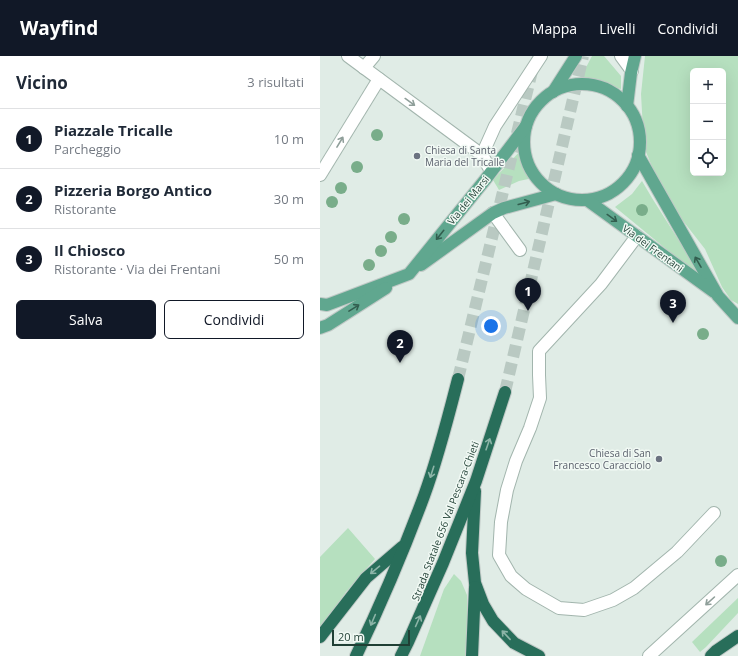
<!DOCTYPE html>
<html lang="it">
<meta charset="utf-8">
<style>
:root{--surface:#fff;--page:#f2f2f3;--text:#1f2937;--muted:#747a83;--line:#e0e1e3;--accent:#111827}
body{margin:0;font-family:"Open Sans",sans-serif;background:var(--page);color:var(--text)}
.controls{position:absolute;right:12px;top:12px;display:grid;overflow:hidden;border-radius:6px;box-shadow:0 4px 16px #0002}
.controls button{width:36px;height:36px;display:grid;place-items:center;padding:0;border:0;border-bottom:1px solid var(--line);background:var(--surface);color:var(--text);font:20px sans-serif}
.scale{position:absolute;left:12px;bottom:10px;width:78px;box-sizing:border-box;padding-left:4px;border:2px solid #1f3f34;border-top:0;font-size:11px;line-height:14px;white-space:nowrap;color:#1f3f34;-webkit-text-stroke:3px #f1f9f4;paint-order:stroke}
.you{position:absolute;left:171px;top:270px;width:14px;height:14px;margin:-10px;border:3px solid #fff;border-radius:50%;background:#1a73e8;box-shadow:0 0 0 6px #1a73e833}
.badge{display:grid;place-items:center;width:26px;height:26px;border-radius:50%;background:var(--accent);color:#fff;font-size:13px;font-weight:700}
.pin{position:absolute;translate:-50% -33px;filter:drop-shadow(0 1px 2px #0008)}
.pin::after{content:'';position:absolute;top:21px;width:14px;height:12px;background:inherit;clip-path:polygon(0 0,100% 0,50% 100%)}
.list{margin:0;padding:0;list-style:none}
h2{display:flex;justify-content:space-between;align-items:center;height:52px;margin:0;padding:0 16px;font-size:17px}
h2 small{font-size:13px;font-weight:400;color:var(--muted)}
.list li{display:grid;grid-template-columns:26px 1fr auto;gap:12px;align-items:center;box-sizing:border-box;height:60px;padding:0 16px;border-top:1px solid var(--line)}
.list b{display:block;font-size:15px;white-space:nowrap}
.list p{margin:0;font-size:13px;white-space:nowrap;color:var(--muted)}
.list em{font-size:13px;font-style:normal;color:var(--muted)}
.actions{display:flex;gap:8px;padding:12px 16px}
.actions a{flex:1;padding:9px 0;border:1px solid var(--accent);border-radius:6px;text-align:center;font-size:14px;color:var(--accent)}
.actions .main{background:var(--accent);color:#fff}
.icon{flex:none;width:22px;height:22px;fill:none;stroke:currentColor;stroke-width:2;stroke-linecap:round;stroke-linejoin:round}
.map{position:relative;flex:none;width:418px;height:600px;overflow:hidden}
header{display:flex;align-items:center;gap:24px;box-sizing:border-box;height:56px;padding:0 20px;background:var(--accent);color:#fff}
header strong{font-size:19px}
nav{display:flex;gap:22px;margin-inline-start:auto;font-size:14px}
main{display:flex}
aside{flex:1;background:var(--surface)}
.map>svg:first-child{display:block}
.green{fill:#b6e0bf;fill-rule:evenodd}
.lines{fill:none;stroke-linecap:round;stroke-linejoin:round}
.highway-tunnel{stroke:#b9c9c2;stroke-width:12;stroke-dasharray:12 6;stroke-linecap:butt}
.minor-casing{stroke:#a2b5ad;stroke-width:14}
.major-casing{stroke:#c0c9c6;stroke-width:14}
.highway-casing{stroke:#c0c9c6;stroke-width:14}
.minor{stroke:#fff;stroke-width:12}
.major{stroke:#60a78f;stroke-width:12}
.highway{stroke:#286e5a;stroke-width:12}
.tree{fill:#79ad8a}
.oneway{stroke:#8f9f9a}
.oneway2{stroke:#325e4f}
.oneway3{stroke:#8cb4a7}
.worship-dot{fill:#6b7280;stroke:#f1f9f4;stroke-width:1.5}
.labels{text-anchor:middle;dominant-baseline:central;stroke-width:3;stroke-linejoin:round;paint-order:stroke}
.worship-label{font-size:10px;fill:#5b616d;stroke:#f1f9f4;text-anchor:start}
.street-label{font-size:10px;fill:#1f3f34;stroke:#f1f9f4}
</style>
<header>
<strong>Wayfind</strong>
<nav><a>Mappa</a><a>Livelli</a><a>Condividi</a></nav>
</header>
<main>
<aside>
<h2>Vicino<small>3 risultati</small></h2>
<ul class="list">
<li><span class="badge">1</span><div><b>Piazzale Tricalle</b><p>Parcheggio</p></div><em>10 m</em></li>
<li><span class="badge">2</span><div><b>Pizzeria Borgo Antico</b><p>Ristorante</p></div><em>30 m</em></li>
<li><span class="badge">3</span><div><b>Il Chiosco</b><p>Ristorante · Via dei Frentani</p></div><em>50 m</em></li>
</ul>
<div class="actions"><a class="main">Salva</a><a>Condividi</a></div>
</aside>
<div class="map">
<svg width="418" height="600" viewBox="0 0 418 600">
<rect width="100%" height="100%" fill="#e0ece6"/>
<g class="green">
<polygon points="272,0 284,0 301,20 301,33 271,25 259,25"/>
<path d="M325,0h93v248l-7,-4 -9,-13 -17,-38 -25,-32 -23,-38 -13,-32 -3,-53zM373,15h30v102h-30z"/>
<polygon points="202,93 207,112 213,122 199,125 179,134 173,124"/>
<polygon points="322,125 332,142 380,218 362,206 295,151 312,138"/>
<polygon points="28,472 55,503 26,536 0,574 0,501"/>
<polygon points="134,518 141,525 147,539 147,575 145,600 100,600 124,533"/>
<polygon points="418,542 418,557 386,591 380,596 372,586"/>
</g>
<g class="lines">
<g class="highway-tunnel">
<polyline points="138,323 212,15"/>
<polyline points="185,336 263,0"/>
</g>
<g class="minor-casing">
<g id="minor">
<polyline points="28,0 162,99 171,115"/>
<polyline points="301,0 312,15"/>
<polyline points="44,12 54,0"/>
<polyline points="162,99 175,70 221,0"/>
<polyline points="0,119 59,23"/>
<polyline points="173,157 200,194"/>
<polyline points="317,180 281,228 219,295 219,319 220,342 210,372 196,405 187,434 181,466 179,499 191,520 206,533 239,552 264,554 293,544 314,532 357,496 394,457"/>
<polyline points="329,600 418,519"/>
</g>
</g>
<g class="major-casing">
<g id="major">
<circle cx="262" cy="86" r="58"/>
<polyline points="233,36 256,0"/>
<polyline points="307,50 311,17 315,0"/>
<polyline points="318,99 398,240 418,262"/>
<polyline points="267,144 394,236"/>
<polyline points="101,209 173,157 184,152 236,138"/>
<polyline points="0,248 7,249 89,218 165,124 206,70"/>
<polyline points="0,272 8,269 66,232"/>
</g>
</g>
<g class="highway-casing">
<g id="highway">
<polyline points="155,435 152,497 155,527 163,548 173,565 194,587 219,600"/>
<polyline points="0,581 46,522 82,491"/>
<path d="M36,600c25,-52 48,-106 68,-160 14,-38 24,-78 34,-117"/>
<polyline points="81,600 88,586 123,507 156,425 185,336"/>
<polyline points="152,600 155,531"/>
<polyline points="391,600 396,595 418,580"/>
</g>
</g>
<use href="#minor" class="minor"/>
<use href="#major" class="major"/>
<use href="#highway" class="highway"/>
</g>
<g class="tree">
<circle cx="57" cy="79" r="6"/>
<circle cx="37" cy="111" r="6"/>
<circle cx="21" cy="132" r="6"/>
<circle cx="12" cy="146" r="6"/>
<circle cx="322" cy="154" r="6"/>
<circle cx="84" cy="163" r="6"/>
<circle cx="71" cy="181" r="6"/>
<circle cx="61" cy="195" r="6"/>
<circle cx="49" cy="209" r="6"/>
<circle cx="383" cy="278" r="6"/>
<circle cx="401" cy="505" r="6"/>
</g>
<defs><path id="oneway-shaft" d="M-6 0H5M1.5-3L5.5 0L1.5 3" fill="none" stroke-width="1.6" stroke-linecap="round" stroke-linejoin="round"/></defs>
<g class="oneway">
<use href="#oneway-shaft" transform="translate(90 46) rotate(36)"/>
<use href="#oneway-shaft" transform="translate(20 86) rotate(-59)"/>
<use href="#oneway-shaft" transform="translate(390 545) rotate(138)"/>
</g>
<g class="oneway2">
<use href="#oneway-shaft" transform="translate(204 147) rotate(-15)"/>
<use href="#oneway-shaft" transform="translate(292 162) rotate(36)"/>
<use href="#oneway-shaft" transform="translate(120 179) rotate(129)"/>
<use href="#oneway-shaft" transform="translate(378 206) rotate(-120)"/>
<use href="#oneway-shaft" transform="translate(34 252) rotate(-32)"/>
</g>
<g class="oneway3">
<use href="#oneway-shaft" transform="translate(168 388) rotate(-71)"/>
<use href="#oneway-shaft" transform="translate(112 416) rotate(108)"/>
<use href="#oneway-shaft" transform="translate(55 514) rotate(140)"/>
<use href="#oneway-shaft" transform="translate(53 564) rotate(113)"/>
<use href="#oneway-shaft" transform="translate(98 565) rotate(-66)"/>
<use href="#oneway-shaft" transform="translate(186 579) rotate(-133)"/>
</g>
<g class="worship-dot">
<circle cx="97" cy="100" r="4"/>
<circle cx="339" cy="403" r="4"/>
</g>
<g class="labels">
<g class="worship-label">
<text x="105" y="94">Chiesa di Santa<tspan x="105" dy="12">Maria del Tricalle</tspan></text>
<text x="331" y="397" text-anchor="end">Chiesa di San<tspan x="331" dy="12">Francesco Caracciolo</tspan></text>
</g>
<g class="street-label">
<text transform="translate(148 144) rotate(-51)">Via dei Marsi</text>
<text transform="translate(333 192) rotate(36)">Via dei Frentani</text>
<text transform="translate(125 465) rotate(-69)">Strada Statale 656 Val Pescara-Chieti</text>
</g>
</g>
</svg>
<div class="controls">
<button>+</button>
<button>−</button>
<button><svg class="icon" aria-label="locate" viewBox="0 0 24 24"><circle cx="12" cy="12" r="6"/><path d="M12 2v4M12 18v4M2 12h4M18 12h4"/></svg></button>
</div>
<div class="scale">20 m</div>
<div class="you"></div>
<div class="pin badge" style="left:208px;top:255px">1</div>
<div class="pin badge" style="left:80px;top:307px">2</div>
<div class="pin badge" style="left:353px;top:267px">3</div>
</div>
</main>
